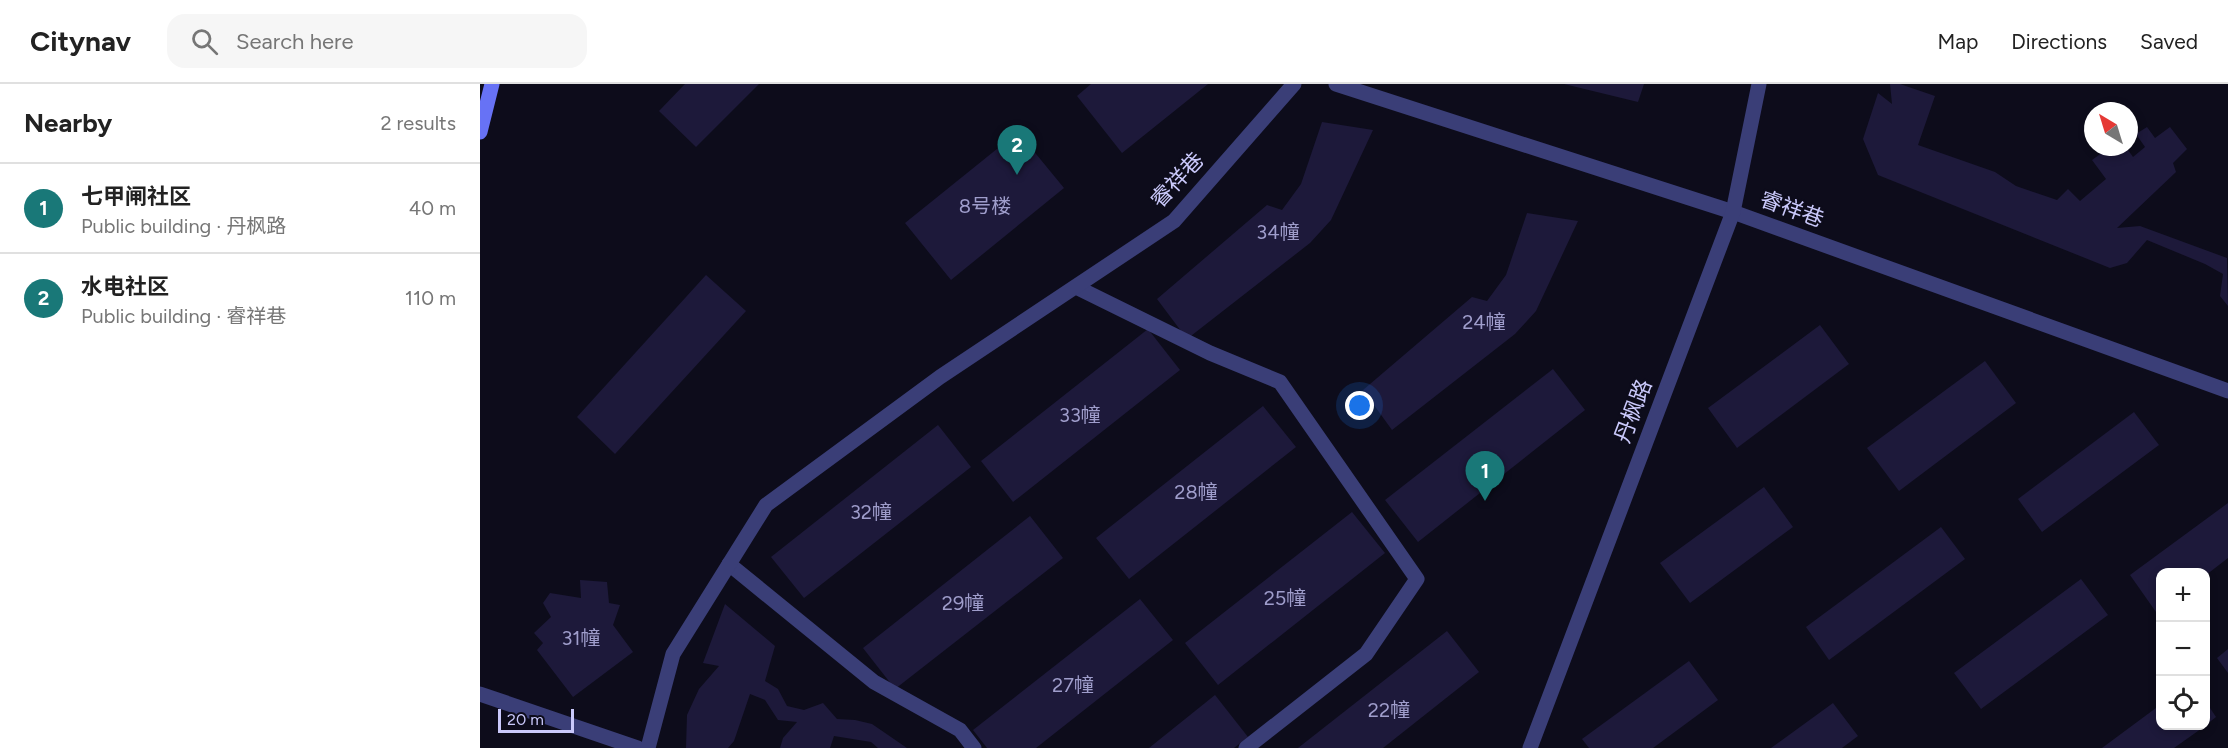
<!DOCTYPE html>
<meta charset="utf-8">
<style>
:root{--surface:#fff;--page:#f6f6f6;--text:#222;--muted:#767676;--line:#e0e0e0;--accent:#197878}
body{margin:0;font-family:Figtree,"Noto Sans SC",sans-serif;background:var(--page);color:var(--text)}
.controls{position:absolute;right:18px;bottom:18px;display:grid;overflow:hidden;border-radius:12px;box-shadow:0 3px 9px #0003}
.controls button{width:54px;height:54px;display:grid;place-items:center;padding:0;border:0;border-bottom:2px solid var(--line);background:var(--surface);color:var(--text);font:30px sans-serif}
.compass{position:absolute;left:1604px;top:18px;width:54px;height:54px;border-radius:50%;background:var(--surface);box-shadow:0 3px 9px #0003;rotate:322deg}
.scale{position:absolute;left:18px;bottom:15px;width:76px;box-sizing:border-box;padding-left:6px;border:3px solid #cac9fb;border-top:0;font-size:16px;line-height:21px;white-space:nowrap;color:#cac9fb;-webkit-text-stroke:4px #0d0c1b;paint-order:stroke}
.you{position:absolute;left:880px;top:322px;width:21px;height:21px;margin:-15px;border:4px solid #fff;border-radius:50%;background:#1a73e8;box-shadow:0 0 0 9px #1a73e833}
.badge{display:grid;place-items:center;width:39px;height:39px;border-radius:50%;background:var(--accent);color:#fff;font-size:20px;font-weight:700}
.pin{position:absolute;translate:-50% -50px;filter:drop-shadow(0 2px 3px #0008)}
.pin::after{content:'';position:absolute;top:32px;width:21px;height:18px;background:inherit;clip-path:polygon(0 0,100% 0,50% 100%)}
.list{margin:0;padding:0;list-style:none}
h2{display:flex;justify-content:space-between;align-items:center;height:78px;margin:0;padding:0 24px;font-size:26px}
h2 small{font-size:20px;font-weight:400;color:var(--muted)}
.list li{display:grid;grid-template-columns:39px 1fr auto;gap:18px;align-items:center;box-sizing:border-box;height:90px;padding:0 24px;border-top:2px solid var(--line)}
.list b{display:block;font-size:22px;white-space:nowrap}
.list p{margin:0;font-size:20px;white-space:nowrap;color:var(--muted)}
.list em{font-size:20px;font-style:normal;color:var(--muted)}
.icon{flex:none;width:33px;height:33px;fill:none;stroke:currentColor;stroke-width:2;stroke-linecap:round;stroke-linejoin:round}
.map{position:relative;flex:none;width:1748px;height:664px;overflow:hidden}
header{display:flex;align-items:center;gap:36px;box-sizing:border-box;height:84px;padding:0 30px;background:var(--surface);border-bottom:2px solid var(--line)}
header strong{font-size:28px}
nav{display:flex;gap:33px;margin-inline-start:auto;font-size:21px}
.search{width:420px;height:54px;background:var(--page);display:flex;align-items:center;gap:15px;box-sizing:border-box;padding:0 21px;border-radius:18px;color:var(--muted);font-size:22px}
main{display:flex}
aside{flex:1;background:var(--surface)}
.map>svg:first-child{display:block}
.building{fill:#1d193a}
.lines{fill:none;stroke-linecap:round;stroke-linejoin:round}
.minor{stroke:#3a3e77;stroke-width:15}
.tertiary{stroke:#3a3e77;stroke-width:15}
.secondary{stroke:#6772f5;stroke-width:15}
.labels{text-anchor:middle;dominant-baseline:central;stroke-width:4.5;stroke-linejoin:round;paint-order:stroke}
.number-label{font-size:20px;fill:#9f9dcb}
.street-label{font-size:22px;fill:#cac9fb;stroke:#0d0c1b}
</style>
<header>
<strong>Citynav</strong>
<div class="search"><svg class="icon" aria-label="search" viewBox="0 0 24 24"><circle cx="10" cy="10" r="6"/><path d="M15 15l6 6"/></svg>Search here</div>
<nav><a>Map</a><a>Directions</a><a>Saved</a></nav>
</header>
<main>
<aside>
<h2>Nearby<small>2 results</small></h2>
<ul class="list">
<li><span class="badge">1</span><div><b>七甲闸社区</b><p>Public building · 丹枫路</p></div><em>40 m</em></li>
<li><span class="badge">2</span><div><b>水电社区</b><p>Public building · 睿祥巷</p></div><em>110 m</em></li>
</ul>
</aside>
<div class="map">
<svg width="1748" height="664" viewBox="0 0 1748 664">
<rect width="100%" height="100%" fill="#0d0c1b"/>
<g class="building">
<polygon points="205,0 279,0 216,63 179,27"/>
<polygon points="611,0 728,0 642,69 597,12"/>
<polygon points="1084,0 1164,0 1158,18"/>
<polygon points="1410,0 1420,0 1455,12 1438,61 1515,88 1536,102 1577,116 1588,105 1600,117 1626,95 1612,76 1630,63 1646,63 1653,73 1665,63 1656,50 1667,43 1675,54 1690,43 1707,65 1693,79 1696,88 1637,144 1660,142 1747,174 1748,222 1740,212 1743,190 1725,180 1667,156 1647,179 1630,184 1398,91 1383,55 1398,9 1412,20"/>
<polygon points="842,38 893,46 851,136 830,159 707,255 677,215 787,121 802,126 821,100"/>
<polygon points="538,48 584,104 471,196 425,139"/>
<polygon points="1047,129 1098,137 1056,227 1035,250 912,346 883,306 992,213 1007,217 1026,191"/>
<polygon points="226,191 266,227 135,370 97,333"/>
<polygon points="1340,241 1369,280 1257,364 1228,324"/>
<polygon points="668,245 700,286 533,418 501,377"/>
<polygon points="1505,277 1536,319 1419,407 1387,364"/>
<polygon points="1073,285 1105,326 938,458 905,416"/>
<polygon points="783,322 816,363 649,495 616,454"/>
<polygon points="1654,328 1679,361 1562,448 1538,415"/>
<polygon points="458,341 491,383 324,514 291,473"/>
<polygon points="1284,403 1313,443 1210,519 1180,479"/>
<polygon points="1748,419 1748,474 1726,491 1726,488 1680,488 1680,524 1676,528 1650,491"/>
<polygon points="872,428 905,469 738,601 705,559"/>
<polygon points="550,432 583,474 415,605 383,564"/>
<polygon points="1461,443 1485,475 1349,576 1326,543"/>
<polygon points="1601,495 1628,531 1501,625 1474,589"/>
<polygon points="100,496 127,498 129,519 140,521 133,541 153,568 93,613 57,566 63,559 54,549 71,533 63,519 70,509 101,514"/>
<polygon points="660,515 693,556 556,664 507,664 493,646"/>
<polygon points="245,520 295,562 285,597 298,605 307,622 324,626 343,619 357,635 375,636 392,640 427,664 398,664 391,658 354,652 350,664 300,664 303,654 317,638 298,636 285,616 270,610 254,657 248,664 206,664 207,631 219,605 239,582 223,579"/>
<polygon points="967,547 999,588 903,664 818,664"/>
<polygon points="1748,565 1748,589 1737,574"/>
<polygon points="1209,577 1238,616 1173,664 1109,664 1102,655"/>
<polygon points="735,611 768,653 754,664 669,664"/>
<polygon points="1726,618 1736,633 1726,641"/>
<polygon points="1353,619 1378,652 1362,664 1291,664"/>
<polygon points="1680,621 1680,642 1725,642 1694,664 1622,664"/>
</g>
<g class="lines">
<g class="minor">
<polyline points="856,0 1253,128 1748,307"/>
<polyline points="596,203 730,269 800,298 937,495 886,570 766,664"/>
<polyline points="249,480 394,598 480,646 494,664"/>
<polyline points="0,610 158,664"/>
<polyline points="168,664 193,570 286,421 460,293 694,137 814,0"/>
</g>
<polyline class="tertiary" points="1050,664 1253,128 1279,0"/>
<polyline class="secondary" points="0,48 12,0"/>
</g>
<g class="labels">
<g class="number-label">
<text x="505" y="122">8号楼</text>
<text x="798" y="148">34幢</text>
<text x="1004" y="238">24幢</text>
<text x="600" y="331">33幢</text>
<text x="716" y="408">28幢</text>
<text x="391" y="428">32幢</text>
<text x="805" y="514">25幢</text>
<text x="483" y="519">29幢</text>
<text x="101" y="554">31幢</text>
<text x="593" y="601">27幢</text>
<text x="909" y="626">22幢</text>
</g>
<g class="street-label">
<text transform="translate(697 96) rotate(-47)">睿祥巷</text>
<text transform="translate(1312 125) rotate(20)">睿祥巷</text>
<text transform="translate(1153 327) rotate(-69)">丹枫路</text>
</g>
</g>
</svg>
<div class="controls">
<button>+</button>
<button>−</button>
<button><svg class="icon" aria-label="locate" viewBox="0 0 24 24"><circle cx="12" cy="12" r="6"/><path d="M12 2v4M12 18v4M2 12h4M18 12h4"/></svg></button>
</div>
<svg class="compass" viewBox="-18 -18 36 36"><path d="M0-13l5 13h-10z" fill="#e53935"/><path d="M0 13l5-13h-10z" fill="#767676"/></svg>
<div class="scale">20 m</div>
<div class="you"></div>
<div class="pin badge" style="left:1005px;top:417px">1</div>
<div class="pin badge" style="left:537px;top:91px">2</div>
</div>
</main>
